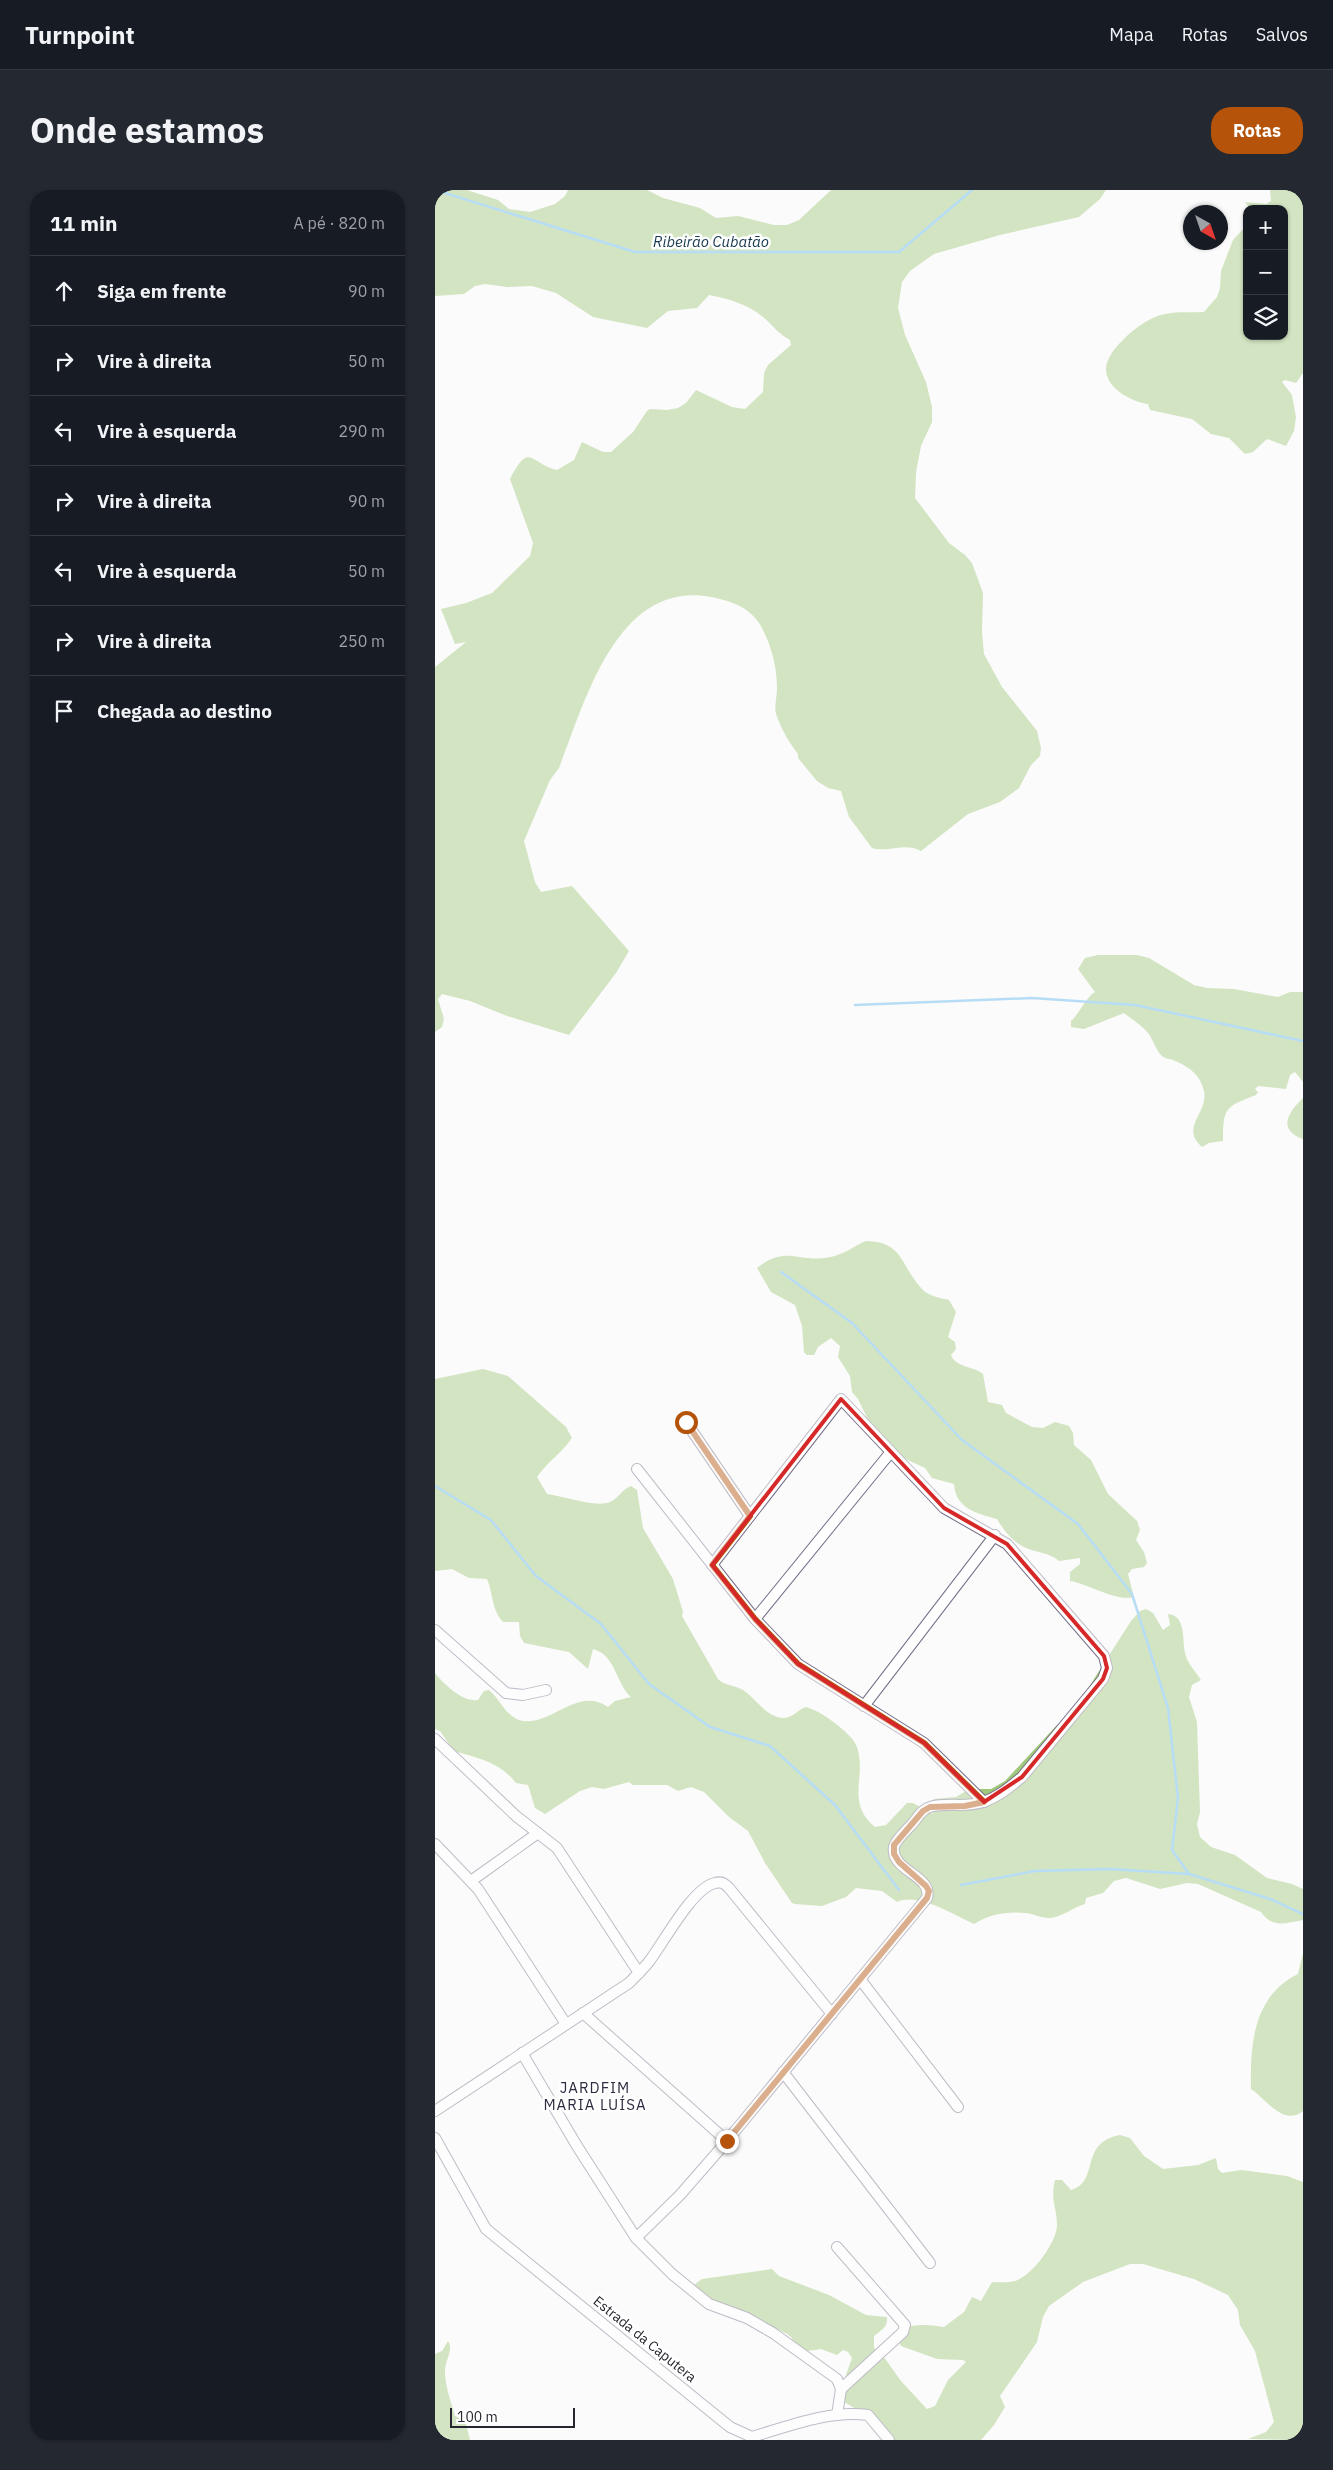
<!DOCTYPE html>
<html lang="pt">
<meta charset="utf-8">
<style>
:root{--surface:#171b24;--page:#242831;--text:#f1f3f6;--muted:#9ea1a6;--line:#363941;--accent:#b45309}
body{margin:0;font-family:"IBM Plex Sans",sans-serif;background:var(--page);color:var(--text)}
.controls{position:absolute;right:15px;top:15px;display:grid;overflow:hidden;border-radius:10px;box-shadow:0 1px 4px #0004}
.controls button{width:45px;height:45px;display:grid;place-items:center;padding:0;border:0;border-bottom:1px solid var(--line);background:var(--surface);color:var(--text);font:25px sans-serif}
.compass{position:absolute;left:748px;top:15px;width:45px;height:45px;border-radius:50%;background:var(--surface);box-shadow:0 1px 4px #0004;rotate:140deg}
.scale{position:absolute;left:15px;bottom:12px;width:125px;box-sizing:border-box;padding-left:5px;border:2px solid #27252f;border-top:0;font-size:14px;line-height:18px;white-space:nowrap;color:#27252f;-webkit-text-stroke:4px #fff;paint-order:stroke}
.stop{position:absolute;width:15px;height:15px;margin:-11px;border:4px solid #b45309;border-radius:50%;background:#fff}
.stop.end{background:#b45309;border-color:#fff;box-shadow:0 1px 5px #0008}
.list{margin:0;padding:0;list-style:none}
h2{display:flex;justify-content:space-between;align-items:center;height:65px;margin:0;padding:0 20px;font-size:21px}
h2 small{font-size:16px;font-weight:400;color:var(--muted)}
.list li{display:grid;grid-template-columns:32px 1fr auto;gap:15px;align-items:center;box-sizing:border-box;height:70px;padding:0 20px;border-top:1px solid var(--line)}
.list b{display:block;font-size:19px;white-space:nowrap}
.list em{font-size:16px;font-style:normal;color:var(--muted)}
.icon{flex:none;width:28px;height:28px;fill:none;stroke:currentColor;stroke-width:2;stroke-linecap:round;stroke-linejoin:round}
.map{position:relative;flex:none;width:868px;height:2250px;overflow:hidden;border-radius:20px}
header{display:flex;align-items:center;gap:30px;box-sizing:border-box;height:70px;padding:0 25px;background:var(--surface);border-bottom:1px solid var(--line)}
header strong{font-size:24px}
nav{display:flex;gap:28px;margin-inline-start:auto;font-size:18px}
.intro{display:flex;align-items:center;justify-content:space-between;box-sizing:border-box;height:120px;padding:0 30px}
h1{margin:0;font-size:35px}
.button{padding:12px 22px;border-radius:20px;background:var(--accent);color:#fff;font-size:18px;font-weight:700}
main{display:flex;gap:30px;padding:0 30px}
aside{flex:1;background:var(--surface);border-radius:20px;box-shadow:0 1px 4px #0004}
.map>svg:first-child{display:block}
.forest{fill:#a0c87a}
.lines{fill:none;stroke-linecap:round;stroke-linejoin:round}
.stream{stroke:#65b8ef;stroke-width:2.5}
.street-casing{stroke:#746e87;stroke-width:12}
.street{stroke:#fff;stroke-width:10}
.route{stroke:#b45309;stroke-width:6}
.marked{fill:none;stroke:#d62828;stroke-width:4;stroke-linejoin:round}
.labels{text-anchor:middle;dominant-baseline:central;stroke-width:5;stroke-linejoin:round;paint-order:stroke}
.street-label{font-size:14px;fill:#27252f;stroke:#fff}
.water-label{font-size:15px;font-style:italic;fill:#14384f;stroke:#fff}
.neighbourhood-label{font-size:15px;letter-spacing:1px;fill:#302b40;stroke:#fff}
</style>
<header>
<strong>Turnpoint</strong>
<nav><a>Mapa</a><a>Rotas</a><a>Salvos</a></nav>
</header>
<div class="intro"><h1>Onde estamos</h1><a class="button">Rotas</a></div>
<main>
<aside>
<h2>11 min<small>A pé · 820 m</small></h2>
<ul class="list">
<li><svg class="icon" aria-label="ahead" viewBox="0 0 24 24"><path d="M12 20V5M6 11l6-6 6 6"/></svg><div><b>Siga em frente</b></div><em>90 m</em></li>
<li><svg class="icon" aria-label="right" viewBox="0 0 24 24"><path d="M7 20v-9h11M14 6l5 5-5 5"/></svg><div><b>Vire à direita</b></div><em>50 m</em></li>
<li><svg class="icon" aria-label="left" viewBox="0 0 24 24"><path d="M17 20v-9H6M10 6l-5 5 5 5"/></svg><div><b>Vire à esquerda</b></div><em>290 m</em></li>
<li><svg class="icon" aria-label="right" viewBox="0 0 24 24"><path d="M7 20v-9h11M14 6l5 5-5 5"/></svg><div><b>Vire à direita</b></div><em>90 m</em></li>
<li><svg class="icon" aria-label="left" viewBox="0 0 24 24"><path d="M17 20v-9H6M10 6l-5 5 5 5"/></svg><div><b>Vire à esquerda</b></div><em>50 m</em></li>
<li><svg class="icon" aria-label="right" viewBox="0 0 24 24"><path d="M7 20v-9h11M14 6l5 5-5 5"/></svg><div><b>Vire à direita</b></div><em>250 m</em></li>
<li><svg class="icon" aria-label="arrive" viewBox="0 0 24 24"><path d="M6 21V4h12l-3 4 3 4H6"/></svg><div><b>Chegada ao destino</b></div></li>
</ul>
</aside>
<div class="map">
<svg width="868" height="2250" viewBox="0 0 868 2250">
<rect width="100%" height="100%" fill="#fbfbfb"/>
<g class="forest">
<path d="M0,0h32l31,10 11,9 21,3 25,-8 10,-8 3,-6h79l16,8 37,10 16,10 22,-2 36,9h13l12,-5 32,-30h275l-6,9 -21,18 -79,18 -66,19 -24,17 -8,11 -4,26 7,27 21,47 6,25v15l-11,24 -5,26 -1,26 34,45 16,12 7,8 11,30 -1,39 2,22 18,33 35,44 4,17 -1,8 -9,9 -12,23 -19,14 -32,12 -47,37c-16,-9 -31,2 -49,-3l-23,-31 -8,-26 -13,-3 -11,-7 -19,-23v-4c-8,-10 -18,-27 -22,-40 -2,-8 1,-17 1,-26 0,-20 -5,-40 -14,-58 -10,-22 -31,-29 -52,-33 -94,-18 -126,105 -152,171l-9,12 -26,61 11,41 6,10 31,-6 57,65 -13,22 -47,62 -62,-19 -37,-15 -28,-7 -4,5 6,20 -2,8 -7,5v-365l31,-25 -11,2 -14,-35 25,-6 26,-10 38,-37 3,-13 -23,-64c20,-39 20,-15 47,-9l17,-10 8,-18 21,10h8l22,-20 14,-21 3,-2 17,1 11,-2 8,-5 10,-13 36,17 13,2 18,-17 1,-19 4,-8 23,-20 -1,-5c-15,-9 -15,-13 -27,-23 -15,-13 -34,-18 -54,-22l-12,13 -29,3 -21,17 -54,-11 -37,-24 -24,-7 -25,1 -22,-3 -10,2 -11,8 -29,2z"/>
<path d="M835,0h33v183l-7,10 -11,-3 -3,2 10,13 4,22 -2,14 -8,15 -19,-7 -14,13 -8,2 -16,-16 -18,-4 -19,-15 -42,-9 -2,-6c-16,-2 -41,-15 -42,-34 -1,-20 37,-51 55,-55 14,-4 29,-2 43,-3l13,-15 3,-9 1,-17 12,-31 14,-15v111h37v-127h-34l-5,-7 21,2 5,-3z"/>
<path d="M663,765h39l12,3 45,27 13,3 27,1 44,8 12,-5h13v90l-8,-10 -5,3 -4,14 -28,-3 -3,3 3,3 -2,3c-30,12 -33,11 -33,46l-14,2 -7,4c-23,-20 7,-34 2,-56 -4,-17 -16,-25 -31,-31 -3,-1 -9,-2 -11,-4 -6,-5 -9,-17 -14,-23 -6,-8 -17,-14 -24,-20l-40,16 -13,-2v-6c8,-7 16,-25 24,-29l-17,-23 7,-11z"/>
<path d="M868,908v41c-26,-9 -15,-27 0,-41z"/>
<path d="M431,1051c38,0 35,27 57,49 6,6 17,8 26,10l7,12 -8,25 7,5 1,7 -5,6c5,13 23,11 32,19l5,28 14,3 4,8 26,14 11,1 12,-6 14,4 4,7 1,12 17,15 17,34 29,27 3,9 -4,10 8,12 3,11 -3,4 -12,2 -4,5 6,23c-18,5 -45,-13 -64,-16v-9l10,-8v-6l-21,3c-11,-10 -25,-8 -37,-15 -11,-6 -19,-17 -25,-27 -21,-6 -41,-10 -43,-35l-22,-6 -7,-10 -28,-13 -27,-31 -12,-25 -6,-7 -2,-16 -12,-19 2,-11 -9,-8 -13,9 -4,8h-7l-3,-3 -2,-26 -7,-21 -24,-13 -14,-24c30,-24 42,-4 73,-11 13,-2 24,-11 36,-16z"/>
<path d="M48,1179l25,7 58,51 6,11c-10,15 -25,24 -35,39l10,17c17,2 49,14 63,8 9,-4 12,-13 21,-16l6,4 6,38 30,51 10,33 -1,4 36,63c7,7 17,6 25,11 13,8 27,33 46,27 6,-2 10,-8 17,-10 12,4 20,9 30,17 7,6 18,14 21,23 10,31 -12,55 18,80l11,-2 21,-22h6l20,11 -2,-10 3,-5 22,-2 13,-8h22l14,-8 51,-55 10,-7 13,-1 1,-17 51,-80 9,-10 6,-2 7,4 10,17 7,-5 -2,-11c20,2 13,29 18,42 2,8 10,16 15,24l-9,5 -3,12 8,25 3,90 -3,12 3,13 11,10 24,8 32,23 25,6 11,5v31c-18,3 -30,9 -42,-8l-63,-28 -11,-1 -27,6 -34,-11 -12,3 -11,12 -17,5 -1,6c-12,3 -24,14 -36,14 -8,0 -15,-4 -23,-5 -19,-2 -36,1 -52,11 -20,-9 -56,-32 -77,-22l-15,-11 -26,-3 -10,9 -24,9 -27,-2 -3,-1 -27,-40 -17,-32 -19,-14 -25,-25 -13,-5 -13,4 -11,-6h-34l-4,-3 -25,7 -12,-2 -12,4 -35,23 -10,-6 -7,-23 -12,-2c-16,-21 -38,-25 -62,-32l-14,-20 -5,-2v-56c10,12 27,29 43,27l6,-9 5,-1c11,9 16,25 30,30 31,9 57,-35 89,-13l7,-6 16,-4c-15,-13 -15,-42 -38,-48l-5,20 -19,-17 -45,-9 -4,-7 -1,-14h-16c-11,-11 -10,-29 -16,-43l-18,-1 -17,-9 -17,2v-192z"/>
<path d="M868,1763v158c-19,16 -37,-12 -52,-22 -1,-44 2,-93 47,-115z"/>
<path d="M685,1945l10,3 14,18 19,13 35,-4 18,-7 2,11 4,4 19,-3 46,6 16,6v258l-55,-1 18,-7 8,-10 -19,-71 -15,-26 -2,-15 -10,-15 -34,-16 -51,-15h-13l-47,18 -34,24 -6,11 -6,25 -37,54 5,11 -11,18 -13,15h-89v-6l-24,-18 -24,-14 -4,-10 12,-34 -4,-6 -5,-2 -6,5 -16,-6 -20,3 -7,-5 -2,-9 -5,-4 -48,-24 -27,-9 -16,-10 -2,-6 8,-6 70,-10 7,7 50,19 37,20 21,2c1,10 -5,13 -13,19v12l7,5 20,28 26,28 8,-3 13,-26 18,-18 -3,-2 -26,-1 -36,-13 -2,-4 1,-12c14,-7 29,-5 44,-3l20,-15 8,-15 9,4 11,-19c7,0 16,1 23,-1 17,-5 42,-39 42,-56 0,-19 -7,-23 -2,-45h7l9,10c30,-9 7,-47 49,-55z"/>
<path d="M13,2151c6,8 -3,20 -3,30 0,15 6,31 10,45l10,4 5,20h-23v-3l-12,3v-86l7,-3z"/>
</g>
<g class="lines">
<g class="stream">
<polyline points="0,0 200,62 464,62 537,0"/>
<polyline points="420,815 597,808 700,815 868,851"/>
<polyline points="346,1082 417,1133 527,1250 643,1334 697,1404 733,1518 743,1608 737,1660 754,1684"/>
<polyline points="0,1296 56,1330 101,1386 166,1434 214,1494 275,1537 335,1556 400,1615 464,1700"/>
<polyline points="526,1695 600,1681 675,1679 754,1684 835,1709 868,1724"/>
</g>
<g class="street-casing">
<g id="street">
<polyline points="251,1232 315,1326"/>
<polyline points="202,1279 320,1429 363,1474 489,1553 549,1612"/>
<polyline points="320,1429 455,1263"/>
<polyline points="0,1440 71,1503 88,1505 111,1500"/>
<polyline points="429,1516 560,1345"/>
<polyline points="0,1549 81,1626 122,1658 204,1783"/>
<polyline points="0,1654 43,1699 131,1834"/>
<polyline points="36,1691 103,1643"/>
<polyline points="425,1789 523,1917"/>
<polyline points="148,1823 292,1951"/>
<polyline points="87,1863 142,1956 201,2048 237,2084 274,2114 312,2128 338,2143 402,2189 406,2199 402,2225"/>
<polyline points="348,1882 495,2073"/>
<path d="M0,1921l194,-128c6,-6 13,-13 19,-20 15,-19 44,-75 67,-80 7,-2 10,1 14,5l103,126"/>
<path d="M0,1948l51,91 244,198 22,10c37,-11 77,-27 116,-22l21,25"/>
<path d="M201,2048l44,-43 41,-47 206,-250c6,-23 -37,-27 -33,-51 2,-8 14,-18 19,-24 5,-6 9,-14 17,-16 17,-5 35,1 53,-5 15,-5 27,-15 39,-25l81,-98 4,-11 -3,-12 -97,-112 -63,-36 -103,-109 -129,166"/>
<polyline points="402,2057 470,2135 468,2142 406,2199"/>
</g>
</g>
<use href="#street" class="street"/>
</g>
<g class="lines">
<polyline class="route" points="251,1232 315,1326 277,1375 320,1429 363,1474 489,1553 549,1612 530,1616 495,1617 488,1621 459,1655 459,1664 464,1672 491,1696 494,1701 492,1708 292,1951"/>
</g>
<path d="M0 0H868V2250H0ZM406,1209l103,109 63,36 97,112 3,12 -4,11 -81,98 -38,25 -60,-59 -126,-79 -43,-45 -43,-54z" fill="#fbfbfb" fill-opacity=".55" fill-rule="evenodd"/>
<path class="marked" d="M406,1209l103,109 63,36 97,112 3,12 -4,11 -81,98 -38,25 -60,-59 -126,-79 -43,-45 -43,-54z"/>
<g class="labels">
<g class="street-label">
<text transform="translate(210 2149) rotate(39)">Estrada da Caputera</text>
</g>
<g class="water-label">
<text x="276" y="51">Ribeirão Cubatão</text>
</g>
<g class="neighbourhood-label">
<text x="160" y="1897">JARDFIM<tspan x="160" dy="17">MARIA LUÍSA</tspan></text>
</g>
</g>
</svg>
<div class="controls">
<button>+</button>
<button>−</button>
<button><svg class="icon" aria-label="layers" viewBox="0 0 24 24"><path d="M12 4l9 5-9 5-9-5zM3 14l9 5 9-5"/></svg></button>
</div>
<svg class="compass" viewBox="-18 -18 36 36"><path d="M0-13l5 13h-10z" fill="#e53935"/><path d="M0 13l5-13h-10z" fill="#9ea1a6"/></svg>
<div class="scale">100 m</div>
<div class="stop" style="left:251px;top:1232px"></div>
<div class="stop end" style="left:292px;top:1951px"></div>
</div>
</main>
